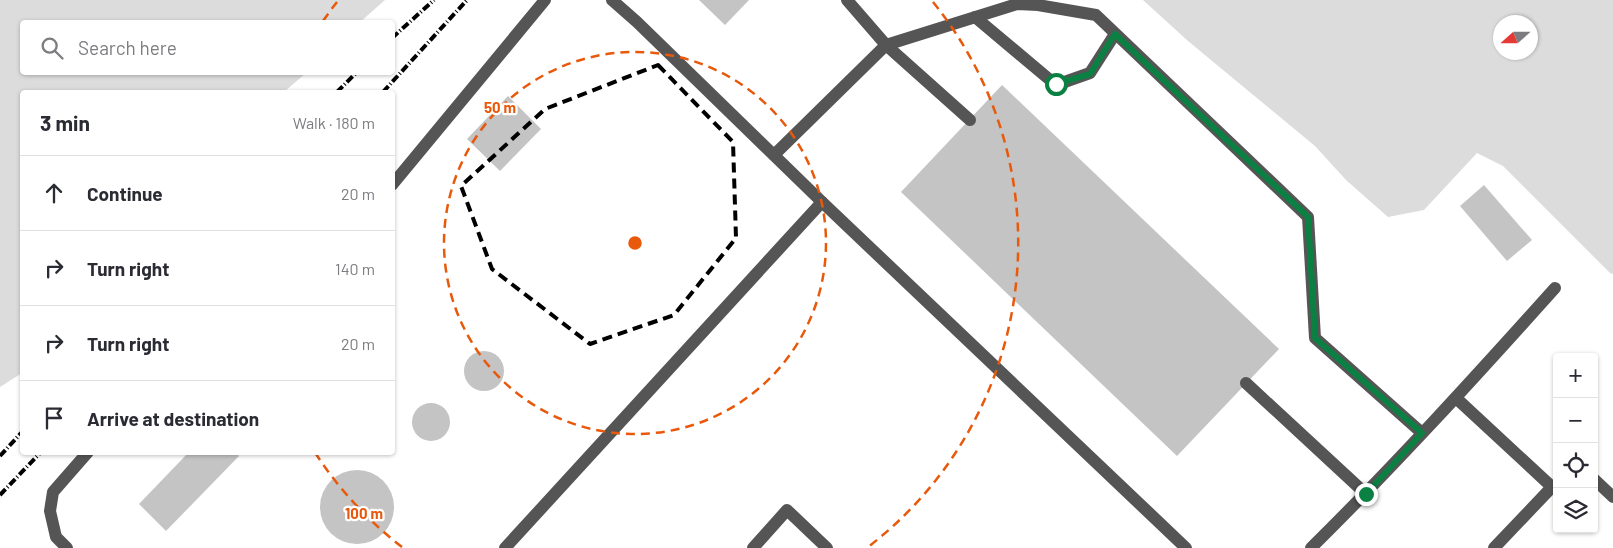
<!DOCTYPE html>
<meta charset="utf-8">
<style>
:root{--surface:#fff;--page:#f7f7f7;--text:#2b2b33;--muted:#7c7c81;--line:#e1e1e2}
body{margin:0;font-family:Barlow,sans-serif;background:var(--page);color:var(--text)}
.controls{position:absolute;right:15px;bottom:15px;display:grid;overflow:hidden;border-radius:5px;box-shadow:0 1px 4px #0004}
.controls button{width:45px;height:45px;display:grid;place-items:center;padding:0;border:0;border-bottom:1px solid var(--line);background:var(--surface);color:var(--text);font:25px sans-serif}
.compass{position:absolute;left:1493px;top:15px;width:45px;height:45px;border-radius:50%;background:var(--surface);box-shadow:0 1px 4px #0004;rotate:249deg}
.stop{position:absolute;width:15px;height:15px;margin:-11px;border:4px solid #0b8043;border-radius:50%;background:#fff}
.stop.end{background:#0b8043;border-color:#fff;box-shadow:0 1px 5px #0008}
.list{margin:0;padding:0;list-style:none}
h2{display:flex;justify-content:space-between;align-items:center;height:65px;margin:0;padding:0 20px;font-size:21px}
h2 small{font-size:16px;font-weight:400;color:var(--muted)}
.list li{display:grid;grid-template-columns:32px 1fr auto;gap:15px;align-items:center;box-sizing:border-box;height:75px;padding:0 20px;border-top:1px solid var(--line)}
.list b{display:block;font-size:19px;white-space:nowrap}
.list em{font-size:16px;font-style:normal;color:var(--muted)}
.icon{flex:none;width:28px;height:28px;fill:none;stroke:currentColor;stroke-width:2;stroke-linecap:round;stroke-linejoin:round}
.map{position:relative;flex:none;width:1613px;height:548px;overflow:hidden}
.search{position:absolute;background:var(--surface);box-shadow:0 1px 4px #0004;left:20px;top:20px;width:375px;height:55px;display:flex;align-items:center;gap:12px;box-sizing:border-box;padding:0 18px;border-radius:5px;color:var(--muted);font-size:19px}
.panel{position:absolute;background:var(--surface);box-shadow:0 1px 4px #0004;left:20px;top:90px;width:375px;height:365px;border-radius:5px}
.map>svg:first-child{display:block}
.green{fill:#dcdcdc;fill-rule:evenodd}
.building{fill:#c4c4c4}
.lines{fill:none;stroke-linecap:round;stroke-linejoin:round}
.minor{stroke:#555;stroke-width:12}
.rail{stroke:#000;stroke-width:4;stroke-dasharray:8 2.5 1 2.5;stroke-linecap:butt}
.route{stroke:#0b8043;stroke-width:6}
.marked{fill:none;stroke:#000;stroke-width:4;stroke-dasharray:10 6;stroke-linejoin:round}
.ring{fill:none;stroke:#e8590c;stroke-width:2.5;stroke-dasharray:9 6}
.centre{fill:#e8590c;stroke:#fff;stroke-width:2.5}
.ring-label{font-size:15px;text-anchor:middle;font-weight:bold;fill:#e8590c;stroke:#fff;stroke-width:4.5;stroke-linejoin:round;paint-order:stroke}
</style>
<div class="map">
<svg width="1613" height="548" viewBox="0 0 1613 548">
<rect width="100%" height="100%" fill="#fff"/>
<g class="green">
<polygon points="0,0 385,0 360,22 22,22 22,72 306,73 284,92 22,92 22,373 0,387"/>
<path d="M1143,0h470v274l-3,-1 -107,-107 -26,-13 -53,57 -36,7 -42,-37 -31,-34 -127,-105zM1530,22v30h-30v-30z"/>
</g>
<g class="building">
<polygon points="699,0 749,0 725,25"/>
<polygon points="1002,85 1279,349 1177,456 901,192"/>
<polygon points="508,96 541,129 500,171 467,139"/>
<polygon points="1484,185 1532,240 1507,261 1460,206"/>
<circle cx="484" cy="371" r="20"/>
<circle cx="431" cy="422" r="19"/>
<polygon points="189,452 235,452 239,456 166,531 139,504"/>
<circle cx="357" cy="507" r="37"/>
</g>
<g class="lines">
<g class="minor">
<polyline points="612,0 637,22 822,202 1186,548"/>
<polyline points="847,0 886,45 1017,4 1038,5 1096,15 1308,217 1315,338 1422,433"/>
<polyline points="975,17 1056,85 1090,73 1115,34"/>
<polyline points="774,155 886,45 970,120"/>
<polyline points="392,185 545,0"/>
<polyline points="1246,383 1366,494"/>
<polyline points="1456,398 1552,487"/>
<polyline points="1594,479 1613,497"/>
<polyline points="67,548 56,537 50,511 53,492 88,452"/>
<polyline points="505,548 822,202"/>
<polyline points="753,548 787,510 827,548"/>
<path d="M1311,548c85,-84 165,-172 244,-260"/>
<polyline points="1494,548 1552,487 1557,485"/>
</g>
<g class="rail">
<polyline points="392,38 434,0"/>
<polyline points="337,92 357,72"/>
<polyline points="383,92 467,0"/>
<polyline points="0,456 22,432"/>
<polyline points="0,495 41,452"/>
</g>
</g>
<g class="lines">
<polyline class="route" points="1056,84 1090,74 1115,34 1308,217 1315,338 1422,433 1366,494"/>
</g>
<path class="marked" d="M658,65l75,77 3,96 -62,77 -84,29 -98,-75 -31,-83 84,-77z"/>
<g class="ring">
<circle cx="635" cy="243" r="191"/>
<path d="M402 547A383 383 0 0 1 316 454M323 21A383 383 0 0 1 337 2M933 2A383 383 0 0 1 868 547"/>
</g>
<circle cx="635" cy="243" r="8" class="centre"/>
<g class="ring-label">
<text x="500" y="113">50 m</text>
<text x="364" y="519">100 m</text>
</g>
</svg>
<div class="controls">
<button>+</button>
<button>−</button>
<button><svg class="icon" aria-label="locate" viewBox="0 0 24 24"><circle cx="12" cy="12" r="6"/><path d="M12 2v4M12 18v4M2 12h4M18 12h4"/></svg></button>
<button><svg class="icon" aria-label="layers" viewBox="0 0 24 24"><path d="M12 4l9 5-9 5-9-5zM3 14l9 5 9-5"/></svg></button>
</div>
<svg class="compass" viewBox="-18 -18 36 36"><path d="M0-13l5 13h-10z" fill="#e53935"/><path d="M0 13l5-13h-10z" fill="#7c7c81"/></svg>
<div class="stop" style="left:1056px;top:84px"></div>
<div class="stop end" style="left:1366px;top:494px"></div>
<div class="search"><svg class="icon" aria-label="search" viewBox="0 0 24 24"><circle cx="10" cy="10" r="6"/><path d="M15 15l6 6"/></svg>Search here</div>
<section class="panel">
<h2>3 min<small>Walk · 180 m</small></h2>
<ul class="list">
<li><svg class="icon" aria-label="ahead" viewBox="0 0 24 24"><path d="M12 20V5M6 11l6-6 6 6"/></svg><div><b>Continue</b></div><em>20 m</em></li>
<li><svg class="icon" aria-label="right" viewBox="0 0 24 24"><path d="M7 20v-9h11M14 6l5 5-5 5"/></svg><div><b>Turn right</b></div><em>140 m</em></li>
<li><svg class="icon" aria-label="right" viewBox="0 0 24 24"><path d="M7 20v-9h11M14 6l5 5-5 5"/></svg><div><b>Turn right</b></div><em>20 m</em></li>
<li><svg class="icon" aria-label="arrive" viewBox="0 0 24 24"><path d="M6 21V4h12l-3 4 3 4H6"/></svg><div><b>Arrive at destination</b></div></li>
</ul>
</section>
</div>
